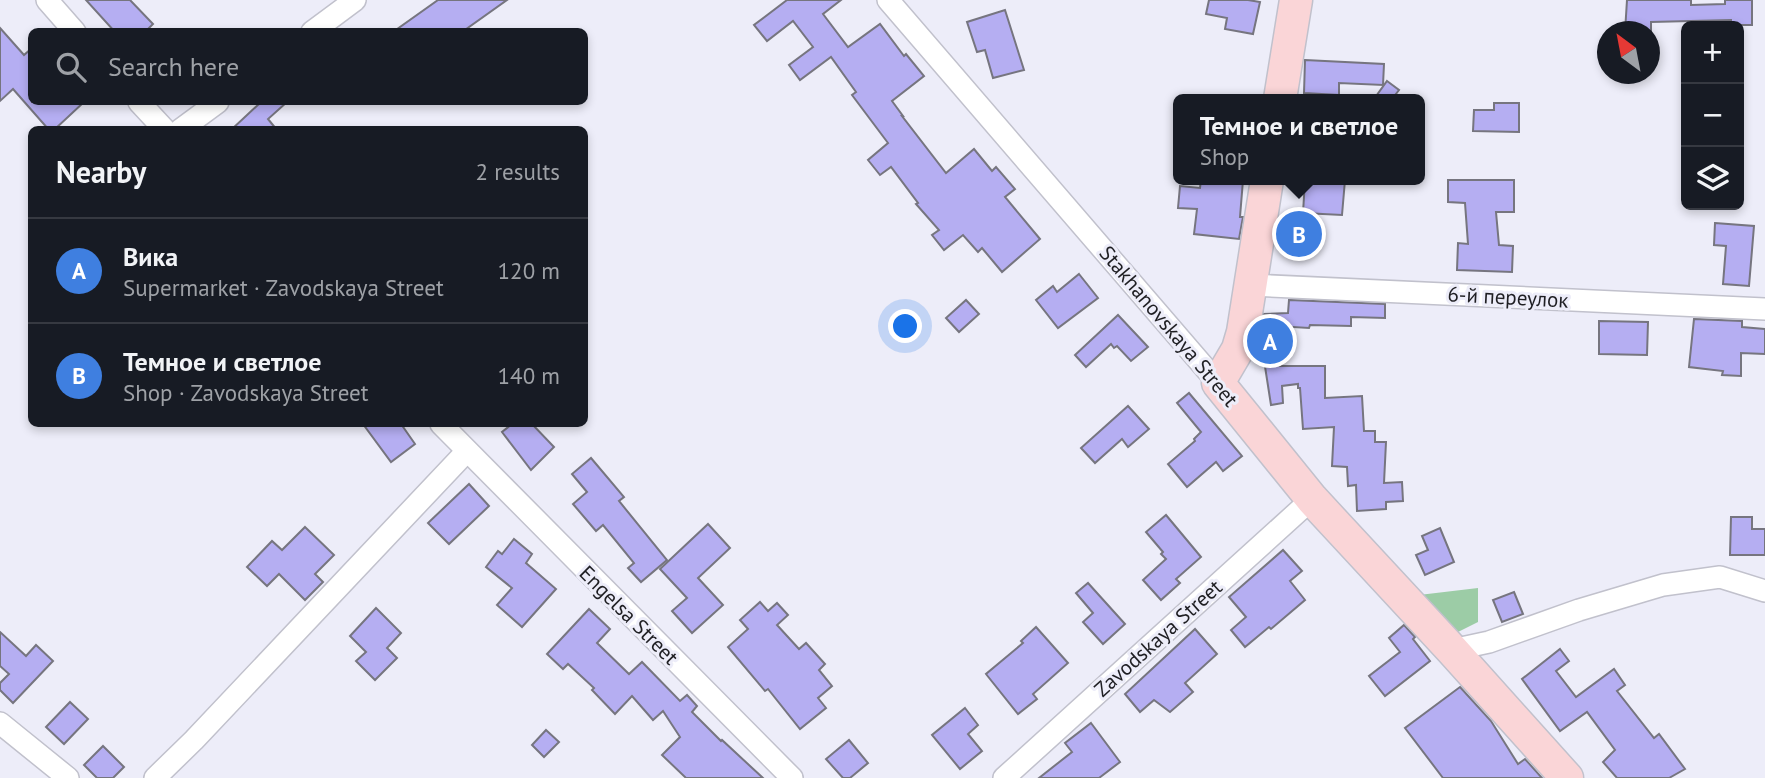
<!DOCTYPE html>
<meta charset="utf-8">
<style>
:root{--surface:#171b24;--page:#20242c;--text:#f1f3f6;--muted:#9ea1a6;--line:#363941;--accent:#2f8153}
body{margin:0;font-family:"PT Sans",sans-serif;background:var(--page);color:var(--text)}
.controls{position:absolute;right:21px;top:21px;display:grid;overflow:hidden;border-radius:10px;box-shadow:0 4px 10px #0003}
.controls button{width:63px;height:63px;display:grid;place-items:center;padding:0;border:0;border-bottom:2px solid var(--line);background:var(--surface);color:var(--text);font:35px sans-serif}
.compass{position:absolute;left:1597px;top:21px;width:63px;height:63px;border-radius:50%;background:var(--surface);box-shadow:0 4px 10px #0003;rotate:328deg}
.you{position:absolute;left:906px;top:327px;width:24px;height:24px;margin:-18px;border:5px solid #fff;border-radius:50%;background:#1a73e8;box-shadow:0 0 0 10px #1a73e833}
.badge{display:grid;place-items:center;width:46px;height:46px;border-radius:50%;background:var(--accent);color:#fff;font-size:23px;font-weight:700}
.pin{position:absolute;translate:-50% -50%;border:4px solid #fff;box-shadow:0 2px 7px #0006}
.popup{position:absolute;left:1173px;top:94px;width:252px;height:91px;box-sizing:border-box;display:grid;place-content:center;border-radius:10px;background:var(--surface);filter:drop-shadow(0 2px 5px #0005);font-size:23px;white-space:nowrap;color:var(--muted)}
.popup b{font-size:26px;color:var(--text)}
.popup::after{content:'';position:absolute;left:50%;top:100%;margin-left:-14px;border:14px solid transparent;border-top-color:var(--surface)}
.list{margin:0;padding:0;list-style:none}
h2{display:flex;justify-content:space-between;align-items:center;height:91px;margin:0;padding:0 28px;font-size:30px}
h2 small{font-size:23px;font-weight:400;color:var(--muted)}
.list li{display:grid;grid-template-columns:46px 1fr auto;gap:21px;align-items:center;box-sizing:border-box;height:105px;padding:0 28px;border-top:2px solid var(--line)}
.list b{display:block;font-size:26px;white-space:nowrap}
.list p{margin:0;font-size:23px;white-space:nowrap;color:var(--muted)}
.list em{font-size:23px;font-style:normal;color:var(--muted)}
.icon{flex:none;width:38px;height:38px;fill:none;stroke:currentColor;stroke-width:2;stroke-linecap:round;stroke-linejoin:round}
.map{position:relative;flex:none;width:1765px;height:778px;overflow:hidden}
.search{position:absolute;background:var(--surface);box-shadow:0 4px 10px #0003;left:28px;top:28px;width:560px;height:77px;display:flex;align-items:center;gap:18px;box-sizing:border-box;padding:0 24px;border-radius:10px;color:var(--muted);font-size:26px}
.panel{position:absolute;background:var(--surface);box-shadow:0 4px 10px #0003;left:28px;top:126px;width:560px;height:301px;border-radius:10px}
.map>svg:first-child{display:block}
.green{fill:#9ccca6}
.building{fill:#b5aef2;stroke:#76757f;stroke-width:2}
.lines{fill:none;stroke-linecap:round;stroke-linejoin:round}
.street-casing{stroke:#c1c1cc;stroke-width:24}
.secondary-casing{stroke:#c1c1cc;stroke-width:35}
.street{stroke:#fff;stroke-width:21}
.secondary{stroke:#fad5d7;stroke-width:32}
.labels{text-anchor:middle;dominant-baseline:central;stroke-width:6;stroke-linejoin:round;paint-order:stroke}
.street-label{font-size:21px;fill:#1f1f23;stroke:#ededf9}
</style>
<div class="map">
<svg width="1765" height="778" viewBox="0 0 1765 778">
<rect width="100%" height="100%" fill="#ededf9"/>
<polygon class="green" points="1478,588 1478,622 1454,634 1419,595"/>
<g class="building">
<polygon points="86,0 130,0 153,24 145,32 115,32"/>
<polygon points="438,0 507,0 462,32 393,32"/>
<polygon points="787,0 841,0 823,14 848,47 880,24 904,56 906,54 924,76 892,101 903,116 902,116 946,173 974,149 992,171 996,167 1015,189 1005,197 1040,239 1002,272 982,248 978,252 963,235 944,250 932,235 939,230 916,204 918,203 891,167 880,175 868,160 888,143 852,95 856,92 831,57 800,80 789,65 813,47 793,21 767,41 754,25"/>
<polygon points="1209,0 1248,0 1260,2 1253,34 1225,29 1227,18 1206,14"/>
<polygon points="1627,0 1691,0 1691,5 1725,4 1725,0 1752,0 1752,25 1731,25 1731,20 1651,22 1651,32 1625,32"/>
<polygon points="1005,10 1024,70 993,78 985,50 977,52 967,22"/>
<polygon points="0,28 24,55 32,48 32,102 84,102 54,130 49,130 13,89 0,101"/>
<polygon points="1305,60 1384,64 1383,85 1339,83 1339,95 1304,93"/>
<polygon points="1387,81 1399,90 1392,99 1374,99"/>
<polygon points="261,102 287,102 268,119 277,130 231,130"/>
<polygon points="1494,103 1519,103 1519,132 1473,131 1474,110 1494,110"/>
<polygon points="1201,180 1243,180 1240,217 1243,217 1239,239 1194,234 1197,209 1178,208 1180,186 1200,188"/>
<polygon points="1305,180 1345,180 1342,215 1303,213"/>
<polygon points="1448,180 1514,180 1514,212 1496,212 1499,245 1513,246 1512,272 1457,270 1458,243 1468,244 1465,203 1448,202"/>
<polygon points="1288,223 1313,227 1310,245 1286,241"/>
<polygon points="1715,223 1754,226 1749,286 1723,284 1726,246 1714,245"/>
<polygon points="1079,274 1098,298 1058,328 1036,300 1053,286 1057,292"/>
<polygon points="966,300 979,314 959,332 946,318"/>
<polygon points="1289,300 1385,304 1385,318 1351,317 1351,326 1310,325 1309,328 1277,326 1280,366 1325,366 1325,398 1362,396 1364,431 1375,431 1375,442 1386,442 1384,483 1402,482 1403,501 1386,502 1386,509 1357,511 1356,485 1348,486 1347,467 1332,466 1334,427 1303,429 1300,388 1298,388 1298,384 1282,386 1283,403 1271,405 1264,360 1262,361 1260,339 1264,314 1288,313"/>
<polygon points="1118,315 1148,347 1131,361 1117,346 1114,348 1111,344 1086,367 1075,355"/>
<polygon points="1694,319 1742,321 1742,327 1765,329 1765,354 1741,353 1741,376 1722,375 1723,371 1689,367"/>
<polygon points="1599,321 1648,322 1647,355 1599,354"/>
<polygon points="1189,393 1242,456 1223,471 1216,462 1187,487 1168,464 1195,441 1194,439 1201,432 1177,403"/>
<polygon points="1128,406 1149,429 1128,447 1122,439 1095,463 1081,448"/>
<polygon points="363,424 401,424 415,444 391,462"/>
<polygon points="512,424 532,424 554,447 531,470 502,432"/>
<polygon points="591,458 624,497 619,501 667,560 641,582 628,568 634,563 603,525 596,531 573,504 587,492 572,474"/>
<polygon points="469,484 489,506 449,544 428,523"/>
<polygon points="1166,515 1201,557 1176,579 1180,583 1161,600 1143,580 1166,559 1161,554 1163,552 1146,532"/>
<polygon points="1731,517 1752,517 1752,529 1765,529 1765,555 1730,555"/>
<polygon points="708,524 730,548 698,578 723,605 692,633 672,611 687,598 660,569"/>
<polygon points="305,527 334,555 315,574 323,582 305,600 279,574 267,586 247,567 272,541 282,550"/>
<polygon points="1440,528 1454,562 1425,575 1416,555 1428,550 1422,536"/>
<polygon points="514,539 532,554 526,563 556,589 522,627 497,605 512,588 486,567 498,551 502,554"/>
<polygon points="1283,550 1302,571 1290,581 1305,600 1271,629 1269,627 1245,647 1231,630 1246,617 1229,597"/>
<polygon points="1088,583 1125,624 1103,644 1083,622 1093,613 1076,593"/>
<polygon points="1514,592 1523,614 1502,622 1493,600"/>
<polygon points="760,602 768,611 777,603 788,615 777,625 799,649 806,643 825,664 819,670 832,686 818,698 826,708 800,729 768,689 765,691 728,647 748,629 740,620"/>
<polygon points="376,608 401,633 387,648 397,658 375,680 356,661 366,652 350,636"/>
<polygon points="589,609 610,629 597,643 629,674 642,662 680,701 687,695 697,706 692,712 721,741 722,740 763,778 686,778 662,755 680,737 663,711 653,720 632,696 615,714 592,690 594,688 568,664 563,669 547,654"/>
<polygon points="1404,625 1415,637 1413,639 1430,661 1385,696 1369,676 1400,652 1389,638"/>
<polygon points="1036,627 1068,663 1033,694 1037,699 1018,714 986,674 1023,643 1021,641"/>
<polygon points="1195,629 1217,654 1185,683 1193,692 1170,712 1154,700 1140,712 1125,694"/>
<polygon points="0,632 26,656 36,645 53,661 13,703 0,690 0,683 9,674 0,666"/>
<polygon points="1560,649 1569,661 1556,671 1576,697 1614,669 1625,685 1617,691 1654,738 1659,734 1685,769 1669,778 1617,778 1603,762 1615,750 1587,712 1560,731 1522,679"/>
<polygon points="1460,687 1491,721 1518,764 1525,759 1542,778 1443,778 1405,728"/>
<polygon points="70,702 88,719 64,744 46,727"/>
<polygon points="965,708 978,725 968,734 982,751 960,769 932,735"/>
<polygon points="1091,723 1120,762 1099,778 1039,778 1072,752 1065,743"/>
<polygon points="546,730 559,742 544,757 532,745"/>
<polygon points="849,740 868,763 850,778 843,778 826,759"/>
<polygon points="103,746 124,767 113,778 97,778 84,765"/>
</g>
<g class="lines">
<g class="street-casing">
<g id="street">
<polyline points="47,0 75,32"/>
<polyline points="888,0 1218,383"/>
<polyline points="312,32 355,0"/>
<polyline points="139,102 165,130"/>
<polyline points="180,130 218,102"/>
<polyline points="1251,285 1765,309"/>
<polyline points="441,424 792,778"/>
<polyline points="1452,650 1489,642 1579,610 1663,585 1720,577 1765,591"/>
<polyline points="0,723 68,778"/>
<polyline points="155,778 194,740 467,451"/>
<polyline points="1004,778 1312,499"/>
</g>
</g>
<g class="secondary-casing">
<g id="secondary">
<polyline points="1280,99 1296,0"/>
<polyline points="1267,180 1243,332 1238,349 1218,383 1312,499 1452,650 1567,778"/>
</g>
</g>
<use href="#street" class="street"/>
<use href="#secondary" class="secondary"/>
</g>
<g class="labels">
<g class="street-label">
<text transform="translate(1508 297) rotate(3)">6-й переулок</text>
<text transform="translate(1169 326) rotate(50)">Stakhanovskaya Street</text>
<text transform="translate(629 615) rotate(45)">Engelsa Street</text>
<text transform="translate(1158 638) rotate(-42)">Zavodskaya Street</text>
</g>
</g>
</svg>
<div class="controls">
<button>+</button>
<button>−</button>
<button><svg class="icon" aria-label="layers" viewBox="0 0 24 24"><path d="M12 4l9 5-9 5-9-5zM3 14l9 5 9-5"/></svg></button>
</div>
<svg class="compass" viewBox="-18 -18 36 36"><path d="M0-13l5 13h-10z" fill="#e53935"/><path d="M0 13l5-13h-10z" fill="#9ea1a6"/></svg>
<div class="you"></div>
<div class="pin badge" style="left:1270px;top:341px;background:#3f7fe0">A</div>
<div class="pin badge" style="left:1299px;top:234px;background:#3f7fe0">B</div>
<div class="popup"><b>Темное и светлое</b>Shop</div>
<div class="search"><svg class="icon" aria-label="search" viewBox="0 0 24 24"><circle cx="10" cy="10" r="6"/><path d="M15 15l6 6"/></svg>Search here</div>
<section class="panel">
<h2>Nearby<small>2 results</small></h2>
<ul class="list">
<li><span class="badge" style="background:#3f7fe0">A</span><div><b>Вика</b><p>Supermarket · Zavodskaya Street</p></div><em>120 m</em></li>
<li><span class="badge" style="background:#3f7fe0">B</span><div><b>Темное и светлое</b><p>Shop · Zavodskaya Street</p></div><em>140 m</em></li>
</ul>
</section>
</div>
